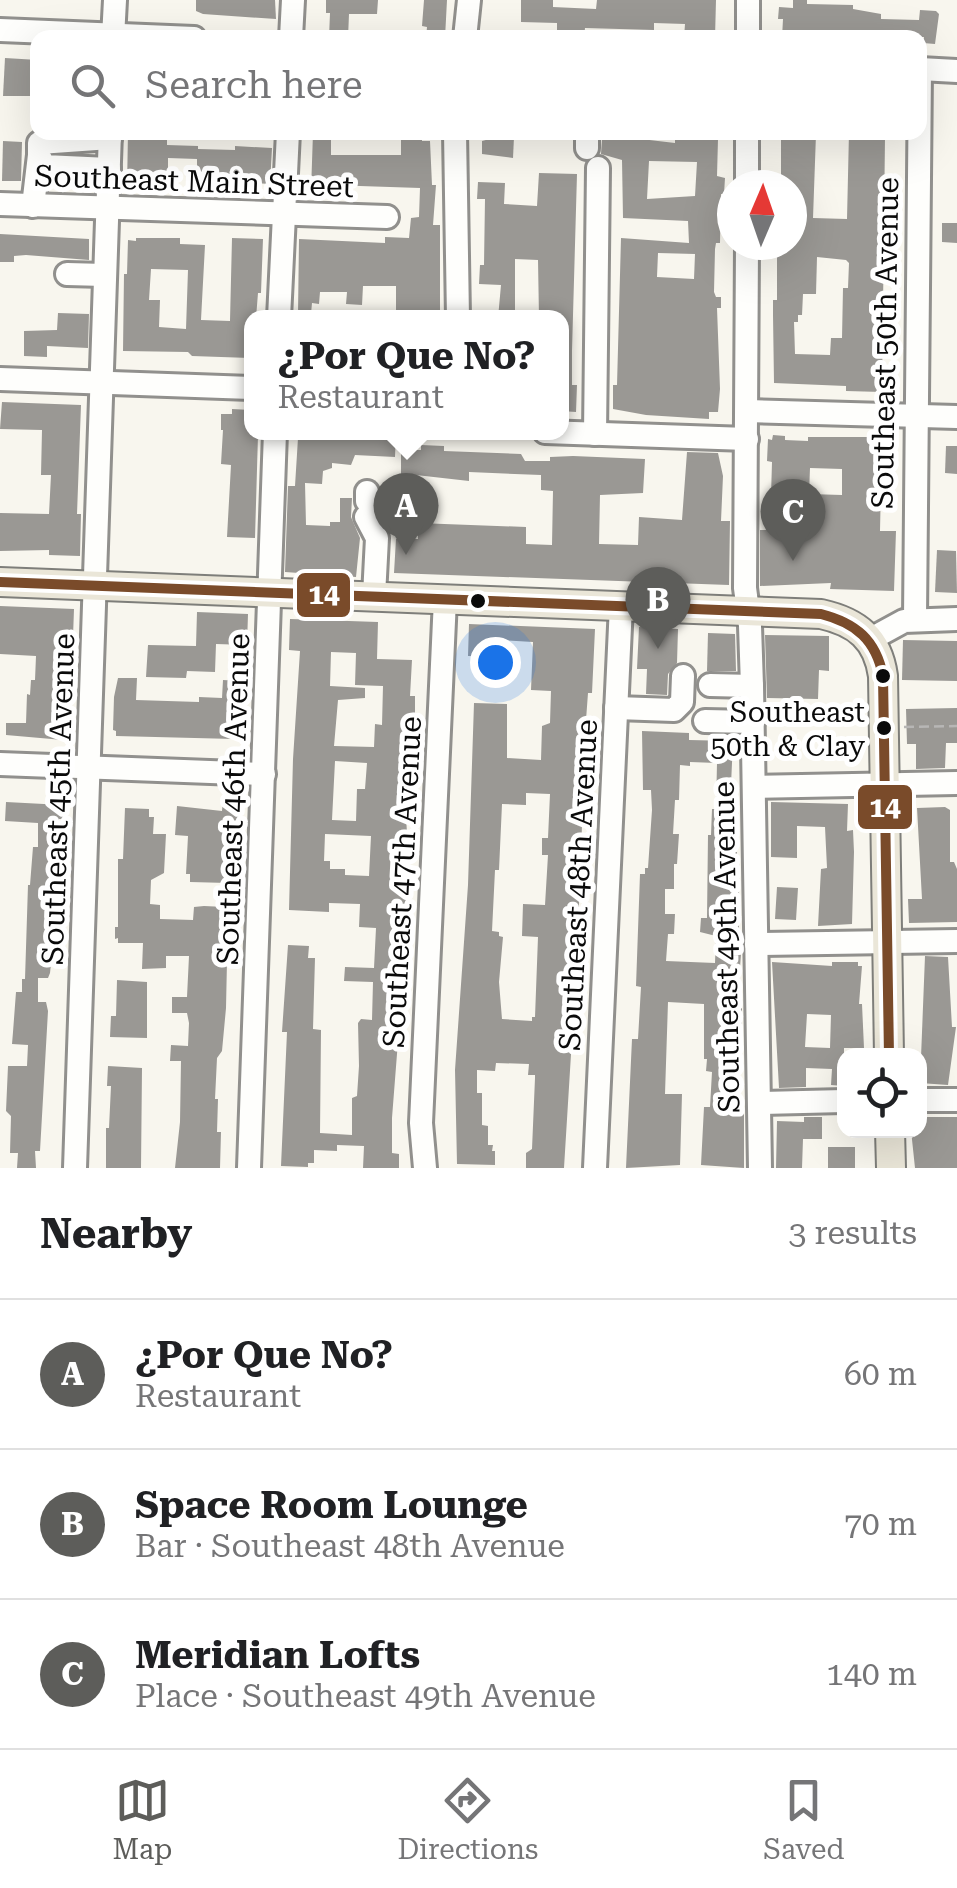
<!DOCTYPE html>
<meta charset="utf-8">
<style>
:root{--surface:#fff;--page:#f6f6f6;--text:#202124;--muted:#757577;--line:#e0e0e0;--accent:#5d5d5a}
body{margin:0;font-family:"Roboto Serif",serif;background:var(--page);color:var(--text)}
.controls{position:absolute;right:30px;bottom:30px;display:grid;overflow:hidden;border-radius:20px;box-shadow:0 10px 40px #0002}
.controls button{width:90px;height:90px;display:grid;place-items:center;padding:0;border:0;border-bottom:2px solid var(--line);background:var(--surface);color:var(--text);font:50px sans-serif}
.compass{position:absolute;left:717px;top:170px;width:90px;height:90px;border-radius:50%;background:var(--surface);box-shadow:0 10px 40px #0002;rotate:2deg}
.you{position:absolute;left:495px;top:662px;width:35px;height:35px;margin:-25px;border:8px solid #fff;border-radius:50%;background:#1a73e8;box-shadow:0 0 0 15px #1a73e833}
.badge{display:grid;place-items:center;width:65px;height:65px;border-radius:50%;background:var(--accent);color:#fff;font-size:32px;font-weight:700}
.pin{position:absolute;translate:-50% -82px;filter:drop-shadow(0 2px 5px #0008)}
.pin::after{content:'';position:absolute;top:52px;width:35px;height:30px;background:inherit;clip-path:polygon(0 0,100% 0,50% 100%)}
.popup{position:absolute;left:244px;top:310px;width:325px;height:130px;box-sizing:border-box;display:grid;place-content:center;border-radius:20px;background:var(--surface);filter:drop-shadow(0 2px 8px #0005);font-size:32px;white-space:nowrap;color:var(--muted)}
.popup b{font-size:38px;color:var(--text)}
.popup::after{content:'';position:absolute;left:50%;top:100%;margin-left:-20px;border:20px solid transparent;border-top-color:var(--surface)}
.list{margin:0;padding:0;list-style:none}
h2{display:flex;justify-content:space-between;align-items:center;height:130px;margin:0;padding:0 40px;font-size:42px}
h2 small{font-size:32px;font-weight:400;color:var(--muted)}
.list li{display:grid;grid-template-columns:65px 1fr auto;gap:30px;align-items:center;box-sizing:border-box;height:150px;padding:0 40px;border-top:2px solid var(--line)}
.list b{display:block;font-size:38px;white-space:nowrap}
.list p{margin:0;font-size:32px;white-space:nowrap;color:var(--muted)}
.list em{font-size:32px;font-style:normal;color:var(--muted)}
.icon{flex:none;width:55px;height:55px;fill:none;stroke:currentColor;stroke-width:2;stroke-linecap:round;stroke-linejoin:round}
.map{position:relative;flex:none;width:957px;height:1168px;overflow:hidden}
.search{position:absolute;background:var(--surface);box-shadow:0 10px 40px #0002;left:30px;right:30px;top:30px;height:110px;display:flex;align-items:center;gap:25px;box-sizing:border-box;padding:0 35px;border-radius:20px;color:var(--muted);font-size:38px}
.sheet{height:580px;background:var(--surface)}
nav{display:flex;justify-content:space-around;align-items:center;box-sizing:border-box;height:140px;border-top:2px solid var(--line);background:var(--surface);font-size:28px;color:var(--muted)}
nav a{display:grid;justify-items:center;gap:5px}
nav .on{color:var(--accent)}
.map>svg:first-child{display:block}
.building{fill:#9a9894;fill-rule:evenodd}
.lines{fill:none;stroke-linecap:round;stroke-linejoin:round}
.minor-casing{stroke:#91908d;stroke-width:28}
.major-casing{stroke:#7e7e7a;stroke-width:32}
.path{stroke:#b7b6b5;stroke-width:2.5;stroke-dasharray:10 5;stroke-linecap:butt}
.minor{stroke:#fefefc;stroke-width:22}
.major{stroke:#eae6d8;stroke-width:28}
.bus-1-casing{stroke:#fff;stroke-width:18}
.bus-1{stroke:#7a4b2a;stroke-width:10}
.bus-dot{fill:#0a0a0a;stroke:#fff;stroke-width:4}
.labels{text-anchor:middle;dominant-baseline:central;stroke-width:10;stroke-linejoin:round;paint-order:stroke}
.bus-label{font-size:28px;fill:#0a0a0a;stroke:#fff;text-anchor:end}
.street-label{font-size:30px;fill:#0a0a0a;stroke:#fff}
.line-badge{stroke:#fff;stroke-width:4}
.badge-label{font-size:28px;text-anchor:middle;font-weight:bold;fill:#fff}
</style>
<div class="map">
<svg width="957" height="1168" viewBox="0 0 957 1168">
<rect width="100%" height="100%" fill="#f8f6ee"/>
<g class="building">
<polygon points="196,0 275,0 276,19 203,14 196,11"/>
<polygon points="326,0 378,0 377,14 349,14 348,38 329,38 330,13 326,13"/>
<polygon points="424,0 447,0 445,38 426,38 427,27 422,26"/>
<polygon points="521,0 553,0 553,7 596,9 597,0 716,0 715,38 684,38 685,24 654,23 654,30 585,28 584,38 566,38 566,31 557,30 557,23 521,22"/>
<polygon points="793,0 807,0 807,4 853,5 853,9 881,14 881,19 919,20 920,10 936,11 939,14 935,44 923,43 924,37 782,38 783,19 778,19 779,7 793,8"/>
<polygon points="5,58 38,60 38,96 3,96"/>
<polygon points="128,132 167,132 167,145 198,146 198,149 235,150 235,146 272,148 270,184 216,181 215,186 197,185 197,159 168,158 168,177 163,177 163,184 145,184 145,189 127,188"/>
<path d="M849,132h35l1,5 -3,255 -36,-1v-5l-72,-3 -1,-68v-15h4v-50l3,-5h12v-60h-11v-52l35,1 -3,84 34,1zM817,257l29,3 3,3 -1,25h-5l-1,50h-11l-1,17 -35,-1 -1,-32h4v-7h4l1,-21h13z"/>
<polygon points="313,133 331,134 331,155 401,155 401,137 422,136 422,141 430,141 432,185 436,185 433,225 440,225 440,318 409,317 409,312 396,312 396,286 363,286 362,305 346,304 347,292 320,292 319,304 312,303 311,314 298,314 299,239 385,243 385,237 409,238 411,218 419,217 420,188 330,185 329,191 311,191"/>
<polygon points="501,136 514,137 513,158 482,154 482,141"/>
<path d="M624,137l51,6v-5l43,1 -1,37 8,2 -1,16h-3l-1,49h-4l-1,6 -1,43 2,5h5v11h-4l3,81 -2,23h-9v7l-63,-4 -33,-6v-24h4l4,-147 68,5 -1,-22 -65,-3 -1,-58 -21,-6 1,-15 22,1zM649,161l48,1 -2,34 -48,3zM658,253l37,1 -1,25 -37,-2z"/>
<polygon points="3,141 22,142 21,181 2,181"/>
<polygon points="539,173 577,174 572,351 572,385 577,385 576,412 561,411 561,318 539,318 538,260 515,259 515,318 498,318 501,285 479,284 480,265 484,265 485,199 477,199 478,182 505,183 504,204 537,206"/>
<polygon points="942,223 957,223 957,243 942,242"/>
<polygon points="0,234 89,239 89,260 26,255 14,256 14,262 0,262"/>
<path d="M136,238h44v6l25,1 -4,75 29,1 2,-83 31,1 -2,54h-3l-2,25h-5l-1,40 -58,-2 -4,-4 -65,-1 1,-77h3l1,-34 8,1zM151,269l37,1 -2,59 -27,-2 1,-27h-11z"/>
<polygon points="58,313 89,314 88,348 47,346 47,357 24,356 24,331 57,330"/>
<polygon points="2,402 81,405 77,514 81,514 80,556 49,555 49,550 0,551 0,513 49,514 51,475 41,475 42,430 0,429"/>
<polygon points="232,409 251,410 251,435 258,435 255,538 227,537 231,465 221,464 223,430 221,430 221,414 232,414"/>
<polygon points="327,432 396,432 395,457 355,455 351,465 332,463 332,468 323,471 322,484 305,483 306,525 330,526 330,522 340,522 340,498 352,498 351,517 360,538 356,577 285,572 288,486 295,486 298,438 327,439"/>
<path d="M773,435l12,1v4l23,1v-4h74l-2,94h16l-2,60 -64,-2 1,-6 -71,3v-56h10l2,-68 -5,-1 1,-22 4,1zM810,468l32,1v26l-33,-1z"/>
<polygon points="421,445 444,446 444,451 521,454 525,461 550,461 550,457 573,456 645,459 643,493 600,495 599,544 638,545 639,517 682,520 687,452 718,453 723,476 721,521 730,521 729,585 394,573 396,539 418,539 418,523 526,527 526,544 552,545 553,491 541,490 541,475 469,472 469,481 416,475 416,491 401,491 401,450 421,450"/>
<polygon points="946,446 957,446 957,474 945,473"/>
<polygon points="937,550 956,551 957,593 935,592"/>
<polygon points="0,606 74,609 72,665 66,664 63,740 6,735 6,723 26,723 27,694 30,695 31,680 35,680 36,656 0,654"/>
<polygon points="197,612 248,614 247,645 216,644 215,672 187,671 186,678 146,677 148,645 196,646"/>
<path d="M290,619l88,3 -1,37 35,1 -2,36h5v30l-5,91h-4l4,63h-3l-2,30h-3l1,67 -11,141v35l7,1v14h-36l1,-22 -27,-1v6l-23,-1v13h-6v4l-27,-1 6,-134h-5l6,-87 21,1 -1,12h7l-2,71 8,1 -1,103 32,2v-37l5,-2 2,-30 -1,-43 3,-4 11,1 1,-38 -29,-1 1,-14 29,1 2,-40 -17,-1 1,-23 -31,-1v9l-40,-2 4,-151 7,-108 -11,-1zM331,652l25,1 -1,32 28,1 -1,39 -7,-1 -1,23 -40,-1 4,-46 27,-2v-10l-35,-2zM335,761l32,2 -2,26h-8l-1,32 -24,-1zM325,834l46,2 -2,40 -24,-1v-6h-15v-8h-6z"/>
<path d="M469,624l126,5 -3,64h-4l-2,27 -9,237 -13,211h-38v-15l6,-4 3,-71v-3h-7l1,-11 -33,-1 -1,8 -18,-1v23h5v32l6,1v19h5l-1,6h3v14l-38,-1 -2,-94 13,-185 6,-182 33,1v54l34,2 1,-34 8,-3 1,-32 -20,-1 2,-48 -32,-2v17l-33,-1zM526,793l24,1 -2,44h-6v17h6l-3,50 -22,-1 -1,32 16,1 -3,80h-3v4l-30,-2 -3,-37 4,-45 -4,-1v-4l-7,-1 3,-61h4l3,-66 24,1z"/>
<polygon points="639,627 678,629 677,663 668,674 667,695 646,694 647,669 637,669"/>
<polygon points="708,633 735,634 736,671 707,671"/>
<polygon points="765,635 829,636 829,671 819,670 818,699 767,698"/>
<polygon points="903,640 957,641 957,681 902,680"/>
<polygon points="118,678 137,678 136,700 199,702 199,697 222,698 223,680 240,681 240,735 234,734 234,739 116,736 116,731 113,730 114,697"/>
<polygon points="957,708 957,743 946,743 945,768 916,769 916,744 907,744 906,709"/>
<path d="M642,731l47,2v7l44,1 -2,44 6,1 -4,66h4l-1,19h3v75l2,8 -4,54h5v46l-5,35h3l-1,19 5,1v59l-43,-3 3,-58h6l2,-35 -6,-1 1,-12h-3v-55l-36,-2 -3,92h17l-2,71 -54,3 6,-129h6l3,-52 -5,-1 4,-112h5v-6h3l4,-58 -1,-20h-8zM690,762l27,1 -1,46h-4l-1,26h-3l-1,83h-6l-1,14 16,4 -1,27 -49,-2 2,-27h6l1,-20h-10v-25h9v-25h3l2,-30h-6l2,-34h4l1,-35 10,1z"/>
<polygon points="223,798 243,799 240,857 228,860 228,883 190,882 190,874 186,874 188,836 175,835 177,806 222,811"/>
<polygon points="6,802 63,805 63,819 59,819 59,824 50,823 49,848 55,854 56,874 53,915 51,915 49,936 54,936 50,973 48,978 38,978 38,1002 46,1002 48,1011 40,1151 35,1151 36,1168 17,1168 18,1153 10,1153 11,1116 6,1111 8,1066 27,1066 28,1045 12,1044 13,1032 16,992 22,992 22,979 25,979 28,885 30,885 33,847 38,847 38,823 5,821"/>
<polygon points="771,802 848,804 847,831 853,830 854,852 852,924 818,926 821,869 827,868 825,827 797,826 797,858 771,857"/>
<polygon points="945,807 950,810 950,862 954,862 957,869 957,922 909,923 908,899 922,899 917,808"/>
<polygon points="125,808 149,809 149,817 154,817 153,834 166,834 164,873 151,880 150,904 160,905 160,919 193,920 194,907 204,906 225,907 225,914 228,914 226,1008 222,1051 217,1058 215,1099 218,1099 217,1132 221,1132 220,1168 175,1168 180,1122 181,1061 170,1061 171,1045 188,1046 189,1023 187,1013 172,1013 172,997 187,997 189,956 166,956 166,968 142,969 143,943 118,943 118,938 115,939 115,927 118,927 118,859 123,859"/>
<polygon points="777,887 798,888 796,920 775,919"/>
<polygon points="925,956 948,957 952,1027 956,1027 948,1085 920,1083"/>
<path d="M772,962l60,4v-4h26v4h4l-3,38h3l2,44h-20v38l-13,-1 1,-16 -26,-1v19l-27,1zM807,1014l24,1 -1,33 -25,-1z"/>
<polygon points="117,980 147,982 147,1038 110,1037 111,1016 116,1016"/>
<polygon points="108,1066 142,1068 141,1168 106,1168 106,1128 109,1128 111,1086 107,1086"/>
<polygon points="804,1117 822,1117 822,1139 803,1139 802,1168 776,1168 777,1121 804,1122"/>
<polygon points="920,1117 957,1117 957,1168 915,1168 911,1130 920,1130"/>
<rect x="828" y="1147" width="27" height="21"/>
</g>
<g class="lines">
<g class="minor-casing">
<g id="minor">
<polyline points="748,0 748,38"/>
<polyline points="0,30 194,38"/>
<polyline points="113,38 115,0"/>
<polyline points="291,38 293,0"/>
<polyline points="465,38 469,0"/>
<polyline points="920,69 957,71"/>
<polyline points="455,132 458,318"/>
<polyline points="587,148 587,132"/>
<polyline points="109,169 44,166 39,155 39,143 110,138"/>
<polyline points="747,185 747,132"/>
<polyline points="0,204 387,217"/>
<polyline points="33,206 39,155"/>
<polyline points="747,245 745,588 750,626 752,686 760,1168"/>
<polyline points="67,274 104,275"/>
<polyline points="279,318 288,132"/>
<polyline points="0,379 251,388"/>
<polyline points="747,411 957,417"/>
<polyline points="545,432 747,439"/>
<polyline points="595,434 598,168"/>
<polyline points="367,501 367,492"/>
<polyline points="366,517 377,538 374,596"/>
<polyline points="915,618 920,69"/>
<polyline points="871,639 904,621 957,619"/>
<polyline points="710,685 752,686"/>
<polyline points="616,708 674,710 682,702 683,676"/>
<polyline points="705,721 753,722"/>
<polyline points="0,764 264,774"/>
<polyline points="754,787 957,783"/>
<polyline points="756,944 957,941"/>
<polyline points="920,1100 957,1100"/>
<polyline points="759,1103 844,1101"/>
<polyline points="75,1168 110,132"/>
<polyline points="249,1168 275,432"/>
<polyline points="425,1168 421,1123 445,599"/>
<polyline points="595,1168 621,605"/>
</g>
</g>
<g class="major-casing">
<g id="major">
<path d="M0,582l821,32c36,8 57,25 62,62l6,380"/>
<polyline points="890,1130 891,1168"/>
</g>
</g>
<polyline class="path" points="904,727 957,726"/>
<use href="#minor" class="minor"/>
<use href="#major" class="major"/>
<g class="bus-1-casing">
<path id="bus-1" d="M0,582l821,32c35,9 55,26 62,62l6,380"/>
</g>
<use href="#bus-1" class="bus-1"/>
</g>
<g class="bus-dot">
<circle cx="478" cy="601" r="9"/>
<circle cx="883" cy="676" r="9"/>
<circle cx="884" cy="728" r="9"/>
</g>
<g class="labels">
<g class="bus-label">
<text x="865" y="712">Southeast<tspan x="865" dy="34">50th &amp; Clay</tspan></text>
</g>
<g class="street-label">
<text transform="translate(194 181) rotate(2)">Southeast Main Street</text>
<text transform="translate(885 343) rotate(-89)">Southeast 50th Avenue</text>
<text transform="translate(58 799) rotate(-88)">Southeast 45th Avenue</text>
<text transform="translate(233 799) rotate(-88)">Southeast 46th Avenue</text>
<text transform="translate(402 882) rotate(-87)">Southeast 47th Avenue</text>
<text transform="translate(578 885) rotate(-87)">Southeast 48th Avenue</text>
<text transform="translate(726 947) rotate(-91)">Southeast 49th Avenue</text>
</g>
</g>
<g class="line-badge">
<rect x="295" y="571" width="57" height="48" rx="10" fill="#7a4b2a"/>
<rect x="856" y="783" width="58" height="48" rx="10" fill="#7a4b2a"/>
</g>
<g class="badge-label">
<text x="324" y="604">14</text>
<text x="885" y="817">14</text>
</g>
</svg>
<div class="controls">
<button><svg class="icon" aria-label="locate" viewBox="0 0 24 24"><circle cx="12" cy="12" r="6"/><path d="M12 2v4M12 18v4M2 12h4M18 12h4"/></svg></button>
</div>
<svg class="compass" viewBox="-18 -18 36 36"><path d="M0-13l5 13h-10z" fill="#e53935"/><path d="M0 13l5-13h-10z" fill="#757577"/></svg>
<div class="you"></div>
<div class="pin badge" style="left:406px;top:555px">A</div>
<div class="popup"><b>¿Por Que No?</b>Restaurant</div>
<div class="pin badge" style="left:658px;top:649px">B</div>
<div class="pin badge" style="left:793px;top:561px">C</div>
<div class="search"><svg class="icon" aria-label="search" viewBox="0 0 24 24"><circle cx="10" cy="10" r="6"/><path d="M15 15l6 6"/></svg>Search here</div>
</div>
<section class="sheet">
<h2>Nearby<small>3 results</small></h2>
<ul class="list">
<li><span class="badge">A</span><div><b>¿Por Que No?</b><p>Restaurant</p></div><em>60 m</em></li>
<li><span class="badge">B</span><div><b>Space Room Lounge</b><p>Bar · Southeast 48th Avenue</p></div><em>70 m</em></li>
<li><span class="badge">C</span><div><b>Meridian Lofts</b><p>Place · Southeast 49th Avenue</p></div><em>140 m</em></li>
</ul>
</section>
<nav>
<a class="on"><svg class="icon" aria-label="map" viewBox="0 0 24 24"><path d="M3 6l6-2 6 2 6-2v14l-6 2-6-2-6 2zM9 4v14M15 6v14"/></svg>Map</a>
<a><svg class="icon" aria-label="directions" viewBox="0 0 24 24"><path d="M12 3l9 9-9 9-9-9zM9 14v-3h6M13 9l2 2-2 2"/></svg>Directions</a>
<a><svg class="icon" aria-label="saved" viewBox="0 0 24 24"><path d="M7 4h10v16l-5-4-5 4z"/></svg>Saved</a>
</nav>
